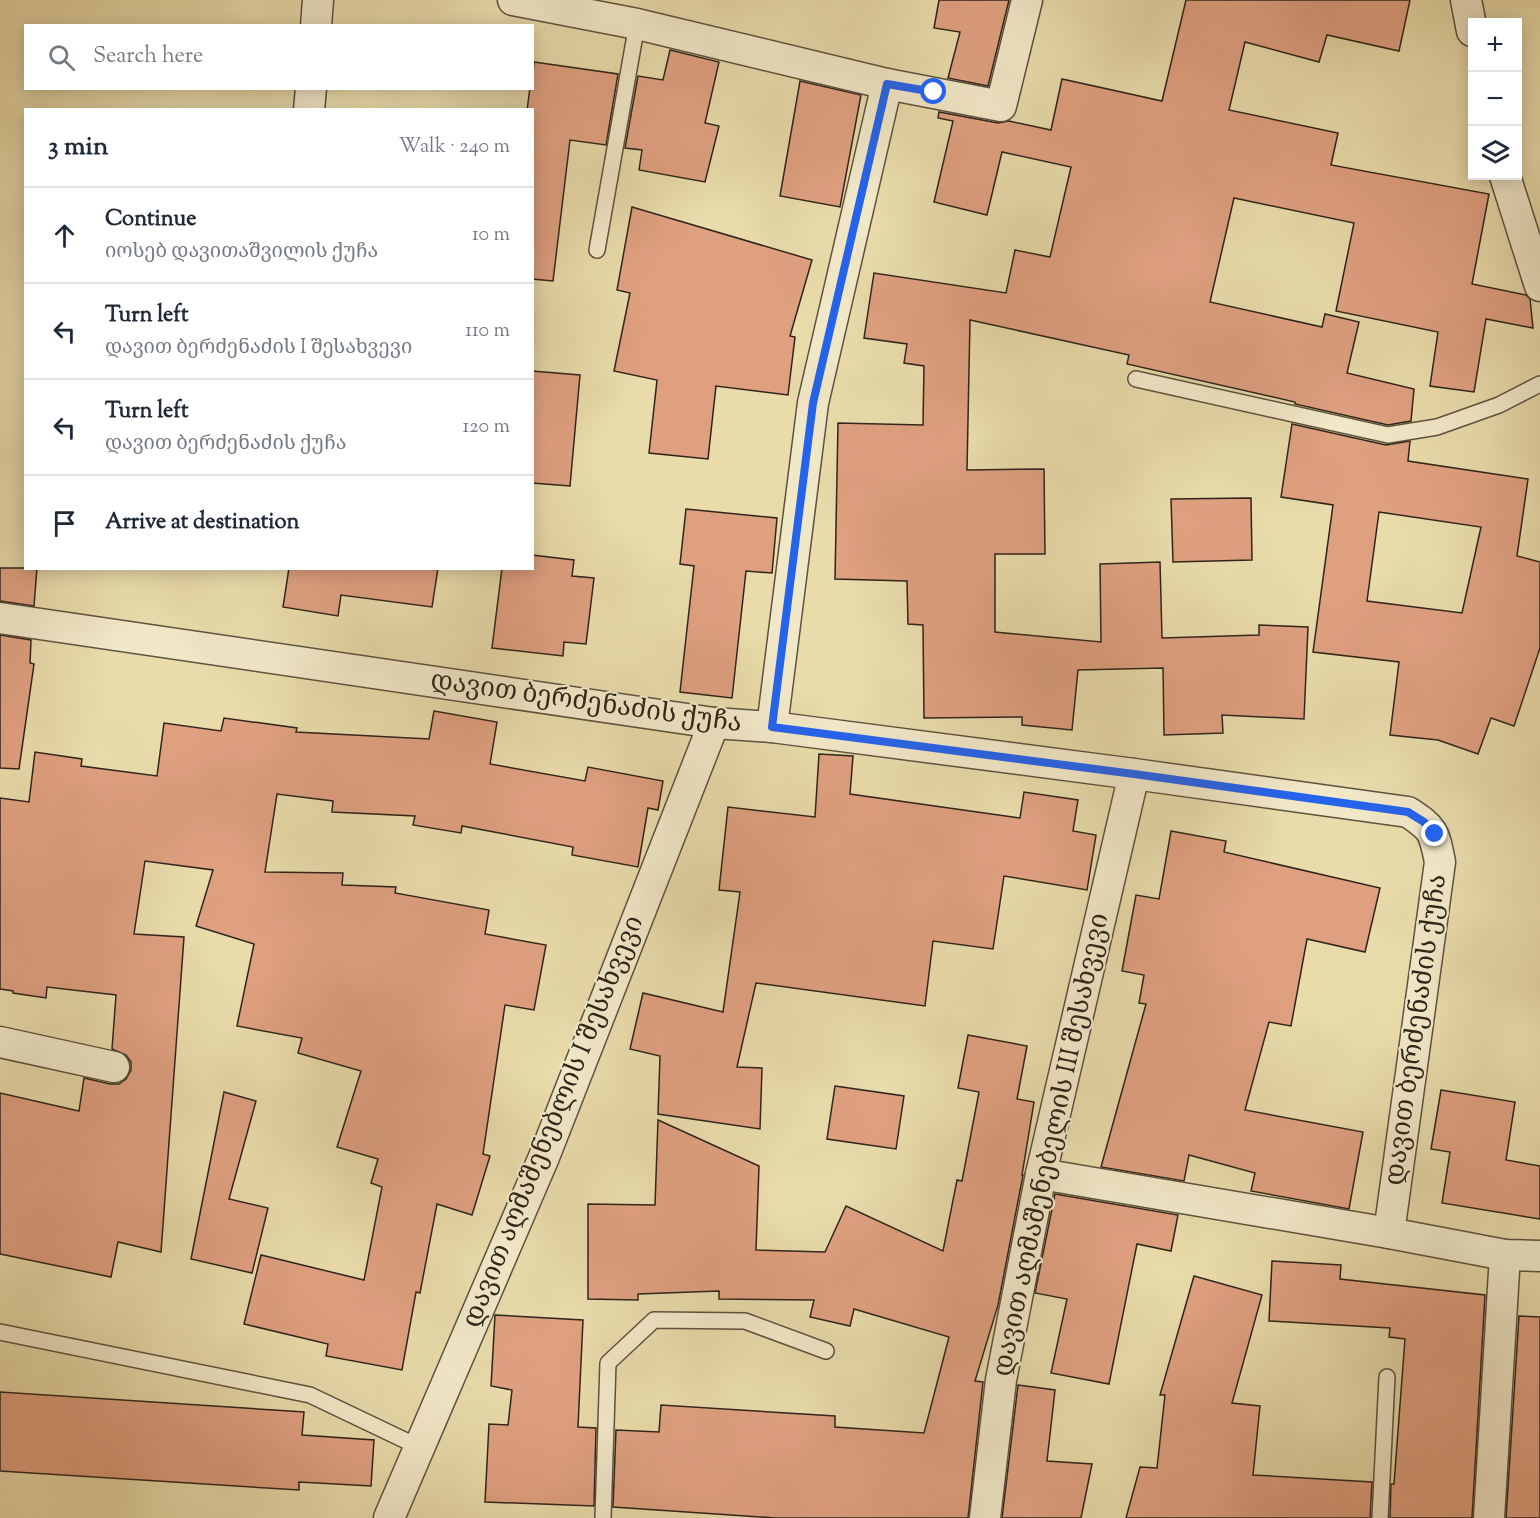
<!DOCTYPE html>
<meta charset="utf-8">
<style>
:root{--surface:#fff;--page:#f2f2f3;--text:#1f2937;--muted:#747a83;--line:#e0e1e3}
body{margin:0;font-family:"Sorts Mill Goudy","Noto Serif Georgian",serif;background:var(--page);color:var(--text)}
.controls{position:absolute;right:18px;top:18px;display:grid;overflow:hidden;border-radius:0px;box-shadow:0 3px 15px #0003}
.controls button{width:54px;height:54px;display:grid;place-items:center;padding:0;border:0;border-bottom:2px solid var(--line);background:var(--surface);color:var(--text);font:30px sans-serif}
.stop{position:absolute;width:18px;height:18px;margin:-14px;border:4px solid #2563eb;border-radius:50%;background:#fff}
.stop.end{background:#2563eb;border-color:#fff;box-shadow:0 2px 6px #0008}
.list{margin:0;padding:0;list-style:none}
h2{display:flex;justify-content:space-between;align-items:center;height:78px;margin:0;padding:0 24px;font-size:26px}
h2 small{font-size:20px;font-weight:400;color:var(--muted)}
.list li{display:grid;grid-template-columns:39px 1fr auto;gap:18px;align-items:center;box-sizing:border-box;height:96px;padding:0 24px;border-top:2px solid var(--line)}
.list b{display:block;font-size:22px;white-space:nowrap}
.list p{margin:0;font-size:20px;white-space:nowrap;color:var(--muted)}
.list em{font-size:20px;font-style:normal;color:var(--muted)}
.icon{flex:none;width:33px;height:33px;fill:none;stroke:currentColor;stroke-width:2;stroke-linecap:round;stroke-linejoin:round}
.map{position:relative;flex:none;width:1540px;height:1518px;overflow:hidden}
.search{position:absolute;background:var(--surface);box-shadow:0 3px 15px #0003;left:24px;top:24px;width:510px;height:66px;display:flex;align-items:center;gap:15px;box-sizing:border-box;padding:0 21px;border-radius:0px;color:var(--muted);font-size:22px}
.panel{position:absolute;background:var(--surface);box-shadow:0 3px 15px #0003;left:24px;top:108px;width:510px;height:462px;border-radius:0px}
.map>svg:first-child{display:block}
.building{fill:#dfa080;stroke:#2e251a;stroke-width:1.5;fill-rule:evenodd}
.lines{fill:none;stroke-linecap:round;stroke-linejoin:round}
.service-casing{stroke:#5d523e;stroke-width:18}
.minor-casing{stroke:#5d523e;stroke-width:33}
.service{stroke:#f1e8c8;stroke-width:15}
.minor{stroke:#f1e8c8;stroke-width:30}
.route{stroke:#2563eb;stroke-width:8}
.labels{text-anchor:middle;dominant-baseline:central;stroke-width:4.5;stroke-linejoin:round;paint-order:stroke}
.street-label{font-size:26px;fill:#2e251a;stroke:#f1e8c8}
</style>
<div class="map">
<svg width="1540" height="1518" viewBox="0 0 1540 1518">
<rect width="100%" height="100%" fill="#e9dbaa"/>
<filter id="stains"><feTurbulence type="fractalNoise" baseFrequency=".00333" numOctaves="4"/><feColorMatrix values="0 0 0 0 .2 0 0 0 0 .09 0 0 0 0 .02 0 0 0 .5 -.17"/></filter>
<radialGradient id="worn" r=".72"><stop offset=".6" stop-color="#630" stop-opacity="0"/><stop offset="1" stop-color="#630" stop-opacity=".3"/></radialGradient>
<g class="building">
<polygon points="939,0 1009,0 988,86 948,78 960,32 934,28"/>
<polygon points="1186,0 1410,0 1399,51 1327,35 1319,62 1245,42 1229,110 1338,133 1331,165 1489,194 1472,284 1526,295 1530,299 1533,328 1486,319 1474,392 1430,386 1438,332 1336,311 1354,223 1234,198 1210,302 1322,327 1325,314 1359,322 1347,373 1414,389 1411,421 1388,425 1295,404 1295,402 1127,364 1129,355 970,320 967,470 1044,469 1045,554 995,554 995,632 1101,642 1100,564 1160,562 1162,638 1259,635 1259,625 1308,627 1304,719 1222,715 1223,733 1164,735 1163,668 1078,670 1072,730 1022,725 1022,717 924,718 923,625 908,624 907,581 835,579 838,423 923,425 924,366 904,363 907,344 864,338 874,273 1006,293 1015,250 1050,257 1071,167 1002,152 987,215 934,202 953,121 938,118 939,112 998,123 1009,121 1051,130 1062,79 1162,101"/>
<polygon points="670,50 719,62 705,123 719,126 705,182 639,170 642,150 625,148 638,76 663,80"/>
<polygon points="534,62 618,74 606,145 570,140 553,281 532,279 532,110 527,110 530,88 532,88"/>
<polygon points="800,81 861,95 840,207 780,196"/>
<polygon points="632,207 812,260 790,336 795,337 788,395 716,386 708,459 649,453 657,380 614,371 630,293 617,290"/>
<polygon points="532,371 580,375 570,486 532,483"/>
<path d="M1292,424l94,21 24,-4 -2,20 120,18 -11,77 23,6v86l-26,78 -23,-8 -13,36 -40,-14 -48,-5 9,-73 -86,-10 20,-147 -52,-8zM1379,512l102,15 -19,86 -95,-12z"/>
<polygon points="1251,498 1252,560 1173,562 1171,499"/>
<polygon points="686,509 777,518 772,573 746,571 732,698 680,692 694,566 680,564"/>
<polygon points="532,555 574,560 572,576 594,578 586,644 564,642 563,656 492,648 502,568 532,568"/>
<polygon points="0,568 37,568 34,606 0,601"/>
<polygon points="289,568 438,568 432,607 341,595 338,616 283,607"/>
<polygon points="0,635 31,640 30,663 34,664 19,769 0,768"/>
<polygon points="434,711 497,722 490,764 585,781 588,767 663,781 658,810 648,808 638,867 572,855 573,847 462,826 461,833 413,825 415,816 332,812 333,801 277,794 265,872 343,873 342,885 396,887 395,893 489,910 485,934 546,945 534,1010 505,1005 483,1154 490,1156 472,1215 437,1204 420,1293 416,1292 402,1370 326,1356 328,1344 244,1324 261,1255 364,1280 382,1187 371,1183 378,1159 337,1147 361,1071 298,1053 302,1038 237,1026 254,944 196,926 213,870 145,861 134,934 184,937 161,1252 118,1242 111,1277 0,1254 0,1093 79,1111 84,1078 110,1084 119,1084 126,1079 131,1070 131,1062 126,1055 112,1049 116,995 47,987 46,998 13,993 13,991 0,989 0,798 29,802 35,752 82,759 81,766 157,776 164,723 221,731 224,718 297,728 296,732 429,739"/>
<polygon points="819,754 853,756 850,794 1020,818 1024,792 1078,800 1073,831 1096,835 1087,890 1004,876 993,949 933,941 925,1006 756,983 737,1067 762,1068 760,1129 658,1114 660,1056 630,1049 643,993 723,1012 740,892 719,890 728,807 815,817"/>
<polygon points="1171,831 1226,841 1224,852 1380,888 1365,952 1307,939 1291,1026 1269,1022 1245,1110 1363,1132 1349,1209 1251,1191 1255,1173 1189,1155 1184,1181 1101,1167 1146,1004 1139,1003 1144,975 1122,971 1136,895 1159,899"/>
<polygon points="968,1035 1027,1046 1017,1099 1034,1102 1022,1175 1023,1175 998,1305 975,1381 983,1382 968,1518 776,1518 613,1507 616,1430 659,1432 661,1405 835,1416 835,1427 924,1433 949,1337 854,1309 850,1326 810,1317 814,1300 719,1299 719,1291 638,1294 638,1300 588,1299 588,1204 655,1205 658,1120 759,1166 756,1250 825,1252 846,1206 943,1251 957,1180 962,1181 979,1092 958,1088"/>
<polygon points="835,1086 904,1096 896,1149 827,1139"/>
<polygon points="1441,1090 1515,1102 1506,1160 1540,1166 1540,1219 1442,1203 1450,1152 1431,1149"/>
<polygon points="224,1092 256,1101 229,1199 268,1208 252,1273 191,1259"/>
<polygon points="1055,1194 1178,1215 1171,1251 1137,1244 1109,1384 1051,1373 1067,1299 1035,1293"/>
<polygon points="1272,1261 1341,1265 1340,1279 1485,1295 1472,1518 1390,1518 1391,1484 1394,1484 1405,1339 1389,1337 1390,1328 1269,1321"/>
<polygon points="1194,1276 1262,1295 1232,1403 1260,1406 1253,1475 1372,1482 1370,1518 1126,1518 1140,1467 1157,1468 1165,1395 1160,1395"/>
<polygon points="495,1315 583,1320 578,1427 596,1428 594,1506 485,1502 489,1424 508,1425 512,1390 491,1386"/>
<polygon points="1519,1316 1540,1317 1540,1518 1506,1518"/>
<polygon points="1018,1385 1055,1390 1047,1461 1092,1464 1081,1518 1002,1518"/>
<polygon points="0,1392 304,1412 302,1435 374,1440 371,1486 299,1482 299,1490 0,1471"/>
</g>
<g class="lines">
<g class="service-casing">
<g id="service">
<polyline points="597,250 637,24"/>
<polyline points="1136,379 1388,435 1437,427 1499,405 1540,384"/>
<polyline points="0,1332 310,1395 419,1447"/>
<polyline points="603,1518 608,1363 654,1320 745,1321 826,1351"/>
<polyline points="1380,1518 1387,1377"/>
</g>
</g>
<g class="minor-casing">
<g id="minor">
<polyline points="513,0 637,24 887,84 1001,106 1027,0"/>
<polyline points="1466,0 1472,31"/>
<polyline points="316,26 318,0"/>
<polyline points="309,110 311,88"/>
<polyline points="1505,176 1540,286"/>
<path d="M0,618l714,105 58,4 362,47 274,38c26,17 26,20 32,50l-51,371 116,22 35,1"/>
<polyline points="772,727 813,403 887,84"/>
<polyline points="0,1042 114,1067"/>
<polyline points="1041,1174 1389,1233"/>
<polyline points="389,1518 544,1157 714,723"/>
<polyline points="985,1518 1001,1380 1041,1174 1134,774"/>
<polyline points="1489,1518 1505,1255"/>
</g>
</g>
<use href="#service" class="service"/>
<use href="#minor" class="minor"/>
</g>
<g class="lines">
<polyline class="route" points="934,92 887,84 813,403 772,727 1134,774 1408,812 1424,822 1435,834"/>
</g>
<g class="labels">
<g class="street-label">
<text transform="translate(586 703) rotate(8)">დავით ბერძენაძის ქუჩა</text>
<text transform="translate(1417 1030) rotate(-82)">დავით ბერძენაძის ქუჩა</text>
<text transform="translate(554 1122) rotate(-68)">დავით აღმაშენებლის I შესახვევი</text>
<text transform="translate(1052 1145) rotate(-78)">დავით აღმაშენებელის III შესახვევი</text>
</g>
</g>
<rect width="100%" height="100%" filter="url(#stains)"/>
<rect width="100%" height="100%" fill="url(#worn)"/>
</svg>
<div class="controls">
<button>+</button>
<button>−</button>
<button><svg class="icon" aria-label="layers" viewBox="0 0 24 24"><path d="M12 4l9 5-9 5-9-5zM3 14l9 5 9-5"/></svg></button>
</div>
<div class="stop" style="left:934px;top:92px"></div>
<div class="stop end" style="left:1435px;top:834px"></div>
<div class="search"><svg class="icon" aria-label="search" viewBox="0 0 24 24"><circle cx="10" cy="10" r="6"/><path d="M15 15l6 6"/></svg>Search here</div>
<section class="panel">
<h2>3 min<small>Walk · 240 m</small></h2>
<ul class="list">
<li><svg class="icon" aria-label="ahead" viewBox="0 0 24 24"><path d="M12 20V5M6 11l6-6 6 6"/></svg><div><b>Continue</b><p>იოსებ დავითაშვილის ქუჩა</p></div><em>10 m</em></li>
<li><svg class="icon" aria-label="left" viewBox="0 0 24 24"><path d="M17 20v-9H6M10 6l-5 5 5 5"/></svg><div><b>Turn left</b><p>დავით ბერძენაძის I შესახვევი</p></div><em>110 m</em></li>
<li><svg class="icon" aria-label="left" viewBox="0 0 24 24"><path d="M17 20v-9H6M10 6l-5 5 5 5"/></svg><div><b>Turn left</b><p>დავით ბერძენაძის ქუჩა</p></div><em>120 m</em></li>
<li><svg class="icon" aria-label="arrive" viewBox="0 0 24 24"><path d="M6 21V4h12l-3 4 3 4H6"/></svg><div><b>Arrive at destination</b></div></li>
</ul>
</section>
</div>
